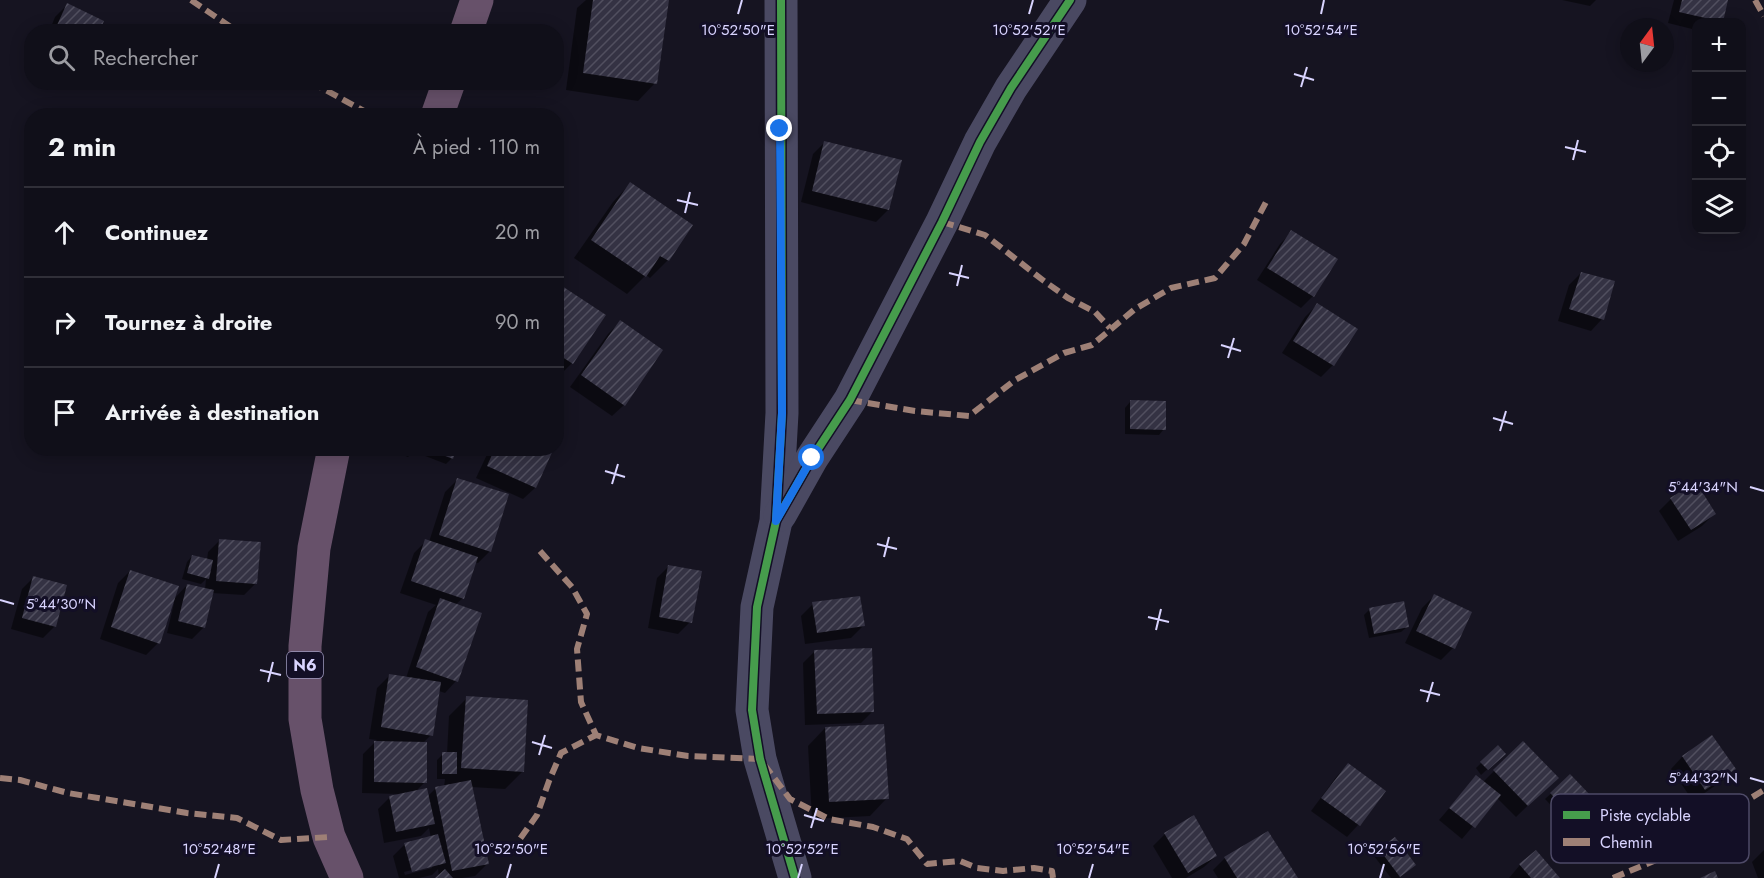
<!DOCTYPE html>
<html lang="fr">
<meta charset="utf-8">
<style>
:root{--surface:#100f19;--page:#191822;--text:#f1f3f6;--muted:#9c9ca2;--line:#302f38}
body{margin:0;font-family:Jost,sans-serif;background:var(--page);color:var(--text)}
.controls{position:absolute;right:18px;top:18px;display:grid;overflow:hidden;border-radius:12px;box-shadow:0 3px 15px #0003}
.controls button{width:54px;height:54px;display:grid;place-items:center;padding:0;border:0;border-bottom:2px solid var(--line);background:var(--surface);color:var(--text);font:30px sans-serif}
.compass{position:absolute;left:1620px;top:18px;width:54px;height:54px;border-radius:50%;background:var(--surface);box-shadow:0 3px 15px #0003;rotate:15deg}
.stop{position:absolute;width:18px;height:18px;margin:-14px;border:4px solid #1a73e8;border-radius:50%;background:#fff}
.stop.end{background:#1a73e8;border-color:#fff;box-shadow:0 2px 6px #0008}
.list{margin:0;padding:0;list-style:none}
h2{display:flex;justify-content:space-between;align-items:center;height:78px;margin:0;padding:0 24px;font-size:26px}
h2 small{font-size:20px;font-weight:400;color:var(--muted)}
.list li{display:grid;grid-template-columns:39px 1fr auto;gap:18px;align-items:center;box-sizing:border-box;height:90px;padding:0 24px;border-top:2px solid var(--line)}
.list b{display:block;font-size:22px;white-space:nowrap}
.list em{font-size:20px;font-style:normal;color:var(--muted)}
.icon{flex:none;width:33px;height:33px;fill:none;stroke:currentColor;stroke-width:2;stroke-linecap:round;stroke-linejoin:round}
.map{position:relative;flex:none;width:1764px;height:878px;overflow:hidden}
.search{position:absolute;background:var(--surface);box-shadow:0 3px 15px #0003;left:24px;top:24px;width:540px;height:66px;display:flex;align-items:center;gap:15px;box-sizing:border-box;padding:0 21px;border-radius:24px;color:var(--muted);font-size:22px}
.panel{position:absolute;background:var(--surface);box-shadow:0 3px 15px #0003;left:24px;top:108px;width:540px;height:348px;border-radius:24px}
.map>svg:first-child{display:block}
.shadow{fill:#0007;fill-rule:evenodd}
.building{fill:url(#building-hatch)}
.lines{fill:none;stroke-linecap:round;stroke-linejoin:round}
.minor{stroke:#4a4962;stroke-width:33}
.highway{stroke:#67516a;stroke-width:33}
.quiet{stroke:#9e8076;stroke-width:6;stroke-dasharray:12 6;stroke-linecap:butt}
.cycleway-casing{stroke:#130f26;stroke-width:11}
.cycleway{stroke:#469c4c;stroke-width:8}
.route{stroke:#1a73e8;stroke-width:8}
.ticks{fill:none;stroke:#d9d4ff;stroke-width:2}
.labels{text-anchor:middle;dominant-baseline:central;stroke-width:6;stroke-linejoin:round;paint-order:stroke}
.shield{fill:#130f26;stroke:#9e99be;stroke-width:1.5}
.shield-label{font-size:16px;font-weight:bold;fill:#d9d4ff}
.key{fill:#130f26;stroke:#4e4a67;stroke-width:1.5}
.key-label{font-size:16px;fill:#d9d4ff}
.ticks-label{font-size:15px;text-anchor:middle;fill:#d9d4ff;stroke:#130f26;stroke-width:6;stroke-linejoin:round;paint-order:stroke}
</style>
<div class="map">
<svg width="1764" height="878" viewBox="0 0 1764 878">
<defs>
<pattern id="building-hatch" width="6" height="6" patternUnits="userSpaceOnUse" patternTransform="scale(1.5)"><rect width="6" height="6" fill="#343243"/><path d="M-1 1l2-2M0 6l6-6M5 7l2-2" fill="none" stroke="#514f5f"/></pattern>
</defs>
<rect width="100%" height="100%" fill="#161421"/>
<g class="shadow">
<polygon points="586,0 658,0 655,83 638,101 566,90 577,8"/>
<polygon points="1562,0 1596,0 1590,6"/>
<polygon points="1674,0 1727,0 1720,22 1696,22 1696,30 1668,23"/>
<polygon points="67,5 98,32 49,32 55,17"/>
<polygon points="825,142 888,210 876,222 801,202 813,154"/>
<polygon points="630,184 691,225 668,260 650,278 646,275 627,294 574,258 613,202"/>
<polygon points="1292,232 1313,296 1301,308 1257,280 1280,244"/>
<polygon points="1581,273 1602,319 1591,331 1558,321 1569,285"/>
<polygon points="556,294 572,363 560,375 556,373"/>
<polygon points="1317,305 1333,365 1321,377 1282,353 1305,317"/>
<polygon points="620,322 624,405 612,416 570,387 608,334"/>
<polygon points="1130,402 1164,429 1159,435 1125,434 1125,408"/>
<polygon points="556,430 560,431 556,440"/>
<polygon points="385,448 416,448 408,457"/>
<polygon points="422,448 456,448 452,458 446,464 420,454"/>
<polygon points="490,448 552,448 535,488 523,499 476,478"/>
<path d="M457,480l33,71 -12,12 -4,-1 -11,36 -8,7 1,76 -11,12 -6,-2 -8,44 -8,8 2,39 -10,10 12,5 8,-8 9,-2 1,-8h-8v-19l6,-6h4l2,-38 18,-18 55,74 -17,17 -34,-2 16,77 -12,12 -13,2h-24l1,-1 -1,-8 -6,6 -13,3h-20l-6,-22 12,-12 26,-6 -2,-10 -8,8 -37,7 -6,-34 12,-12 8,-3 -36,-1 1,-39 14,-14 -8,-1 8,-51 12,-12 17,2 22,-66 8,-7 -36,-12 14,-40 12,-12 3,1 16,-50zM432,865v3l-27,7 -1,-3z"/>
<polygon points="1671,499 1714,514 1702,526 1678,541 1659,511"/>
<polygon points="220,540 256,583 244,595 212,593 204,627 192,639 167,633 174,603 172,602 158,643 146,655 100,639 118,583 130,571 173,600 187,585 205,590 206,579 201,584 182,579 187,562 192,556 207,560 208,552"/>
<polygon points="669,566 690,622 678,634 648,628 657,578"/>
<polygon points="34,577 55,626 43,638 11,629 22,589"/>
<polygon points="1434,596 1470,613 1453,648 1441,660 1405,643 1422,608"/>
<polygon points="813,604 863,626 851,638 805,644 801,616"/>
<polygon points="1370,609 1407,627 1401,632 1369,638 1364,615"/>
<polygon points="815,651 873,711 861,723 805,725 803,663"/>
<polygon points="825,728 887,798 870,816 812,819 808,746"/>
<polygon points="1712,737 1734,769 1722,781 1693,801 1671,769 1682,757"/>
<polygon points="1498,747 1504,754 1481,775 1476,768"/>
<polygon points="1348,765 1384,791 1358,825 1347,837 1311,811 1337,776"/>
<polygon points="1494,771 1545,789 1516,817 1497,798 1462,839 1439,820 1476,777 1483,782"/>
<polygon points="1570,776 1590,797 1566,821 1545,799"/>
<polygon points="1165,834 1216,856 1204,867 1186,878 1172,878 1153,846"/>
<polygon points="1395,839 1414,865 1399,878 1391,878 1374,856"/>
<polygon points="1764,850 1764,878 1758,878 1752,862"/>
<polygon points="1225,858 1295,878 1218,878 1213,870"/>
<polygon points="1520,865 1558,878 1509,878"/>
</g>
<g class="building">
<polygon points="593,0 669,0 657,84 583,73"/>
<polygon points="1682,0 1728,0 1723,22 1679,12"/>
<polygon points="67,3 104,21 99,32 54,32"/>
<polygon points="824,141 902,160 889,210 812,191"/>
<polygon points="630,182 693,225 669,261 660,256 646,277 591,240"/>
<polygon points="1291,230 1338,259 1314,297 1267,268"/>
<polygon points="1581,272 1615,281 1604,320 1569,309"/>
<polygon points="562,286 606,315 573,364 556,353 556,294"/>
<polygon points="1317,303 1358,329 1334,366 1293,341"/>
<polygon points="620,320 663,350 625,406 581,375"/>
<polygon points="1130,400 1166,401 1166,430 1130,429"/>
<polygon points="425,448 457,448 453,459"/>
<polygon points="495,448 554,448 536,488 487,466"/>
<polygon points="457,478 509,494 491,552 439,535"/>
<polygon points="1696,482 1716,514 1691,530 1670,498"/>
<polygon points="219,539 261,542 257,584 216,581"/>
<polygon points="425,539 478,557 464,599 411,581"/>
<polygon points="192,555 213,560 209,579 187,573"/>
<polygon points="668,565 702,571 692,623 659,617"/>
<polygon points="130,570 179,586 160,644 111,627"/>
<polygon points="33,576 67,585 56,627 22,618"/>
<polygon points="187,584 214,590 205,628 178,621"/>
<polygon points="1434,594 1472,612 1455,649 1416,631"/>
<polygon points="860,596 865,626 817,633 812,602"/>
<polygon points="440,598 482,613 458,682 416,667"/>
<polygon points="1404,601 1409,627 1374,634 1369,608"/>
<polygon points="872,648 874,712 817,714 814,650"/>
<polygon points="389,674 441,682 433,736 381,727"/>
<polygon points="466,696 528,700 524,772 461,768"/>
<polygon points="884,724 889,799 829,802 825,727"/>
<polygon points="1712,735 1736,769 1705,790 1682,756"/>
<polygon points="374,741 427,742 427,783 374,782"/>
<polygon points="1523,741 1559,778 1528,806 1493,770"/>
<polygon points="1498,745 1506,754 1488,770 1480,762"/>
<rect x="442" y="752" width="15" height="22"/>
<polygon points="1348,763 1386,791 1360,826 1321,798"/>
<polygon points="1570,774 1592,797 1573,816 1550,793"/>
<polygon points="1476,775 1501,795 1475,828 1449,808"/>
<polygon points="471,780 489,864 452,871 435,787"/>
<polygon points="427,788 435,824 396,832 389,796"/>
<polygon points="1194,815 1217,856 1188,873 1164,833"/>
<polygon points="1268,831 1298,878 1237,878 1224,857"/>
<polygon points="438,834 446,863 412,872 404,843"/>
<polygon points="1395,837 1416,865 1400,877 1379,849"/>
<polygon points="1536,850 1560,878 1531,878 1519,864"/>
<polygon points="445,869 453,878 435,878"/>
<polygon points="1715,871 1718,878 1700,878"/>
</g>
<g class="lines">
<g class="minor">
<polyline points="781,0 782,413 776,521 757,607 752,710 760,759 795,878"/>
<polyline points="780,515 812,458 850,400 942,222 980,142 1011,88 1070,0"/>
</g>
<g class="highway">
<polyline points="466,32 477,0"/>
<polyline points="437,116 449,82"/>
<polyline points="334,448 314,548 305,646 305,719 317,790 329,837 347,878"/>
</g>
<g class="quiet">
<polyline points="191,0 238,32"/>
<polyline points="1755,0 1764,16"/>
<polyline points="311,82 373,116"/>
<polyline points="942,222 985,235 1044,281 1068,298 1095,312 1110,328"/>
<polyline points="850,400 915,411 969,416 1015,380 1064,353 1092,345 1135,309 1171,288 1215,278 1244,244 1266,202"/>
<polyline points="540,551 572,587 587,614 577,649 581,702 596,735 638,748 688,756 760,759 790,799 829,819 873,827 907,839 927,864 960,861 977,868 1003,871 1034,868 1052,871 1053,878"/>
<polyline points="0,778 20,780 68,793 187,813 237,818 281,840 329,837"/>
<polyline points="510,853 537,815 549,781 561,753 596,735"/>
<polyline points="1613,878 1668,855 1720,817 1764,790"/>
</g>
<g class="cycleway-casing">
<g id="cycleway">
<polyline points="781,0 782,413 776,521 757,607 752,710 760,759 795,878"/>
<polyline points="777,519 812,458 850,400 942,222 980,142 1011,88 1070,0"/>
</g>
</g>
<use href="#cycleway" class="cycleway"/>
</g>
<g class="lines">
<polyline class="route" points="780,129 782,413 776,521 812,458"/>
</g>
<path class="ticks" d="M738,14l4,-14M1029,14l4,-14M1321,14l3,-14M1294,74l20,6M1301,87l6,-20M1565,147l21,5M1573,160l5,-20M677,200l21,5M685,213l5,-21M949,273l20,5M957,286l5,-21M1221,345l20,6M1228,358l6,-20M1493,418l20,6M1500,431l6,-20M605,471l20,6M612,484l6,-20M1750,487l14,4M877,544l20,5M884,557l5,-20M0,600l14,4M1148,617l21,5M1156,630l5,-21M260,670l21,5M268,682l5,-20M1420,690l20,5M1427,702l6,-20M532,742l20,6M539,755l6,-20M1750,778l14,4M804,815l20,6M811,828l6,-20M215,878l4,-14M507,878l4,-14M798,878l4,-14M1089,878l4,-14M1380,878l4,-14"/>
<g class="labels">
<rect class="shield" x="287" y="652" width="36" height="26" rx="4.5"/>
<g class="shield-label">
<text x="305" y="665">N6</text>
</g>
</g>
<rect x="1551" y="794" width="198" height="69" rx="9" class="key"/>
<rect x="1563" y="811" width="27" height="8" fill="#469c4c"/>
<rect x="1563" y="838" width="27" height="8" fill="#9e8076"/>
<g class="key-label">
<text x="1600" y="821">Piste cyclable</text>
<text x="1600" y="848">Chemin</text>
</g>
<g class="ticks-label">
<text x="738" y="35">10°52'50"E</text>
<text x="1029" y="35">10°52'52"E</text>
<text x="1321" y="35">10°52'54"E</text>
<text x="1703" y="492">5°44'34"N</text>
<text x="61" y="609">5°44'30"N</text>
<text x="1703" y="783">5°44'32"N</text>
<text x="219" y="854">10°52'48"E</text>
<text x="511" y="854">10°52'50"E</text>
<text x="802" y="854">10°52'52"E</text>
<text x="1093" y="854">10°52'54"E</text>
<text x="1384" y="854">10°52'56"E</text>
</g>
</svg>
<div class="controls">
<button>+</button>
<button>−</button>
<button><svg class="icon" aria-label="locate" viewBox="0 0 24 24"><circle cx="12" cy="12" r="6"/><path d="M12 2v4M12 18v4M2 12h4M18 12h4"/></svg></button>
<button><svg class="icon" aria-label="layers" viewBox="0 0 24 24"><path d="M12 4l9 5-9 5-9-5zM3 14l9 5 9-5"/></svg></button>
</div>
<svg class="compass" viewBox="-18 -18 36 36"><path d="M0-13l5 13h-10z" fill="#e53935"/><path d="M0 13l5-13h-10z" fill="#9c9ca2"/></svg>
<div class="stop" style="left:812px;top:458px"></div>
<div class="stop end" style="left:780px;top:129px"></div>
<div class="search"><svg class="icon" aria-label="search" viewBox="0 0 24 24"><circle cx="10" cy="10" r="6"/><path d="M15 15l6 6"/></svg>Rechercher</div>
<section class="panel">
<h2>2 min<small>À pied · 110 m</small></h2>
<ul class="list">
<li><svg class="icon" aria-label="ahead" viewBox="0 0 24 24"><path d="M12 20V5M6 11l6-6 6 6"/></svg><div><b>Continuez</b></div><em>20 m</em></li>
<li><svg class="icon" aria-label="right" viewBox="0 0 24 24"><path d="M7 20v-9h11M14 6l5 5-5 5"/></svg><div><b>Tournez à droite</b></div><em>90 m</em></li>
<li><svg class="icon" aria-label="arrive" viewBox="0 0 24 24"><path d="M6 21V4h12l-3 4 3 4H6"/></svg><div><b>Arrivée à destination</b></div></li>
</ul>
</section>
</div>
